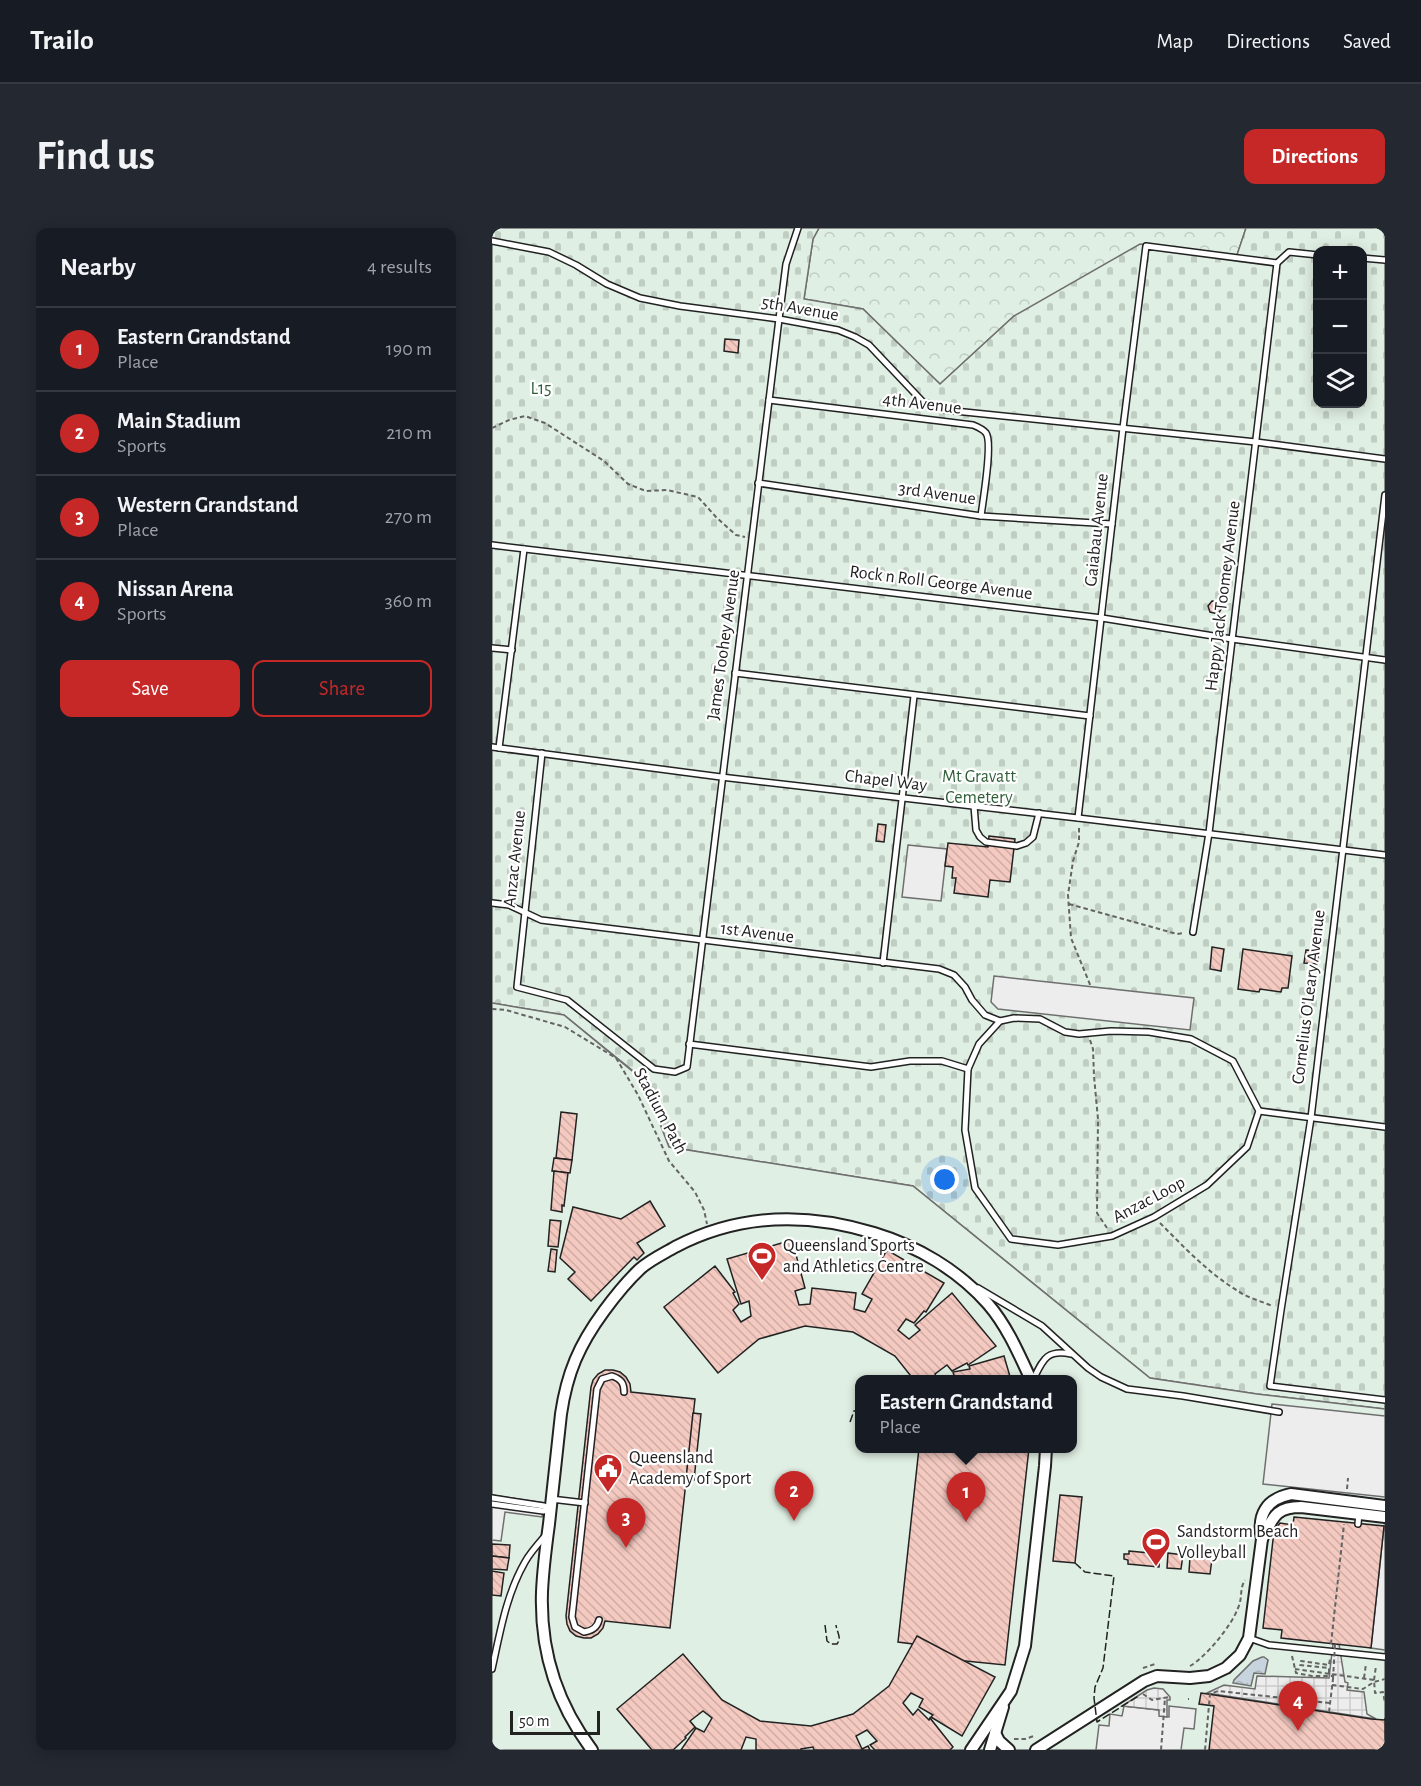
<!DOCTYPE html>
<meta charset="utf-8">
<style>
:root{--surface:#171b24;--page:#242831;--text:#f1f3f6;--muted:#9ea1a6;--line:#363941;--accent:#c62828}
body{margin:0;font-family:"Alegreya Sans",sans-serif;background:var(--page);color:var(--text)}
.controls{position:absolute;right:18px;top:18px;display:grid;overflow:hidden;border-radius:12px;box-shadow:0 3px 15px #0003}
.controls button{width:54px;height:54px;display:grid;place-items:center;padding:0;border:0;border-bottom:2px solid var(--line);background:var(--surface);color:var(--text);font:30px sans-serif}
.scale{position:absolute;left:18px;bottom:15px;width:90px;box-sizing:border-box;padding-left:6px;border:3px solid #222;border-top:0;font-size:16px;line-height:21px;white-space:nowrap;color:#222;-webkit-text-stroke:4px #fff;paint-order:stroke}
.you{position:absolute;left:453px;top:952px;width:21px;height:21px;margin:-15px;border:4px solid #fff;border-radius:50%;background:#1a73e8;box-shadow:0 0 0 9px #1a73e833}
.badge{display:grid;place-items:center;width:39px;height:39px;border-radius:50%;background:var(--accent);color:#fff;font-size:20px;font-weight:700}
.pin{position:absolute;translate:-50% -50px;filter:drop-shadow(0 2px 3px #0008)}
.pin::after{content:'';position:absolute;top:32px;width:21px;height:18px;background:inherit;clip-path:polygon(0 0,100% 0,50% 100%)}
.popup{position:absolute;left:363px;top:1147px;width:222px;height:78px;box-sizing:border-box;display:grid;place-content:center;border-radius:12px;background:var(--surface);filter:drop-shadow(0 2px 4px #0005);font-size:20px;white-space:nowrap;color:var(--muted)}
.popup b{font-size:22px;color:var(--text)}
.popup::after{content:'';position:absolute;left:50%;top:100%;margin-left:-12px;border:12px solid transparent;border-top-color:var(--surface)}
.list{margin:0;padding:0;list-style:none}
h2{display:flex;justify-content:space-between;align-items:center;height:78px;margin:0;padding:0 24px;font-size:26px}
h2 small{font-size:20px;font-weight:400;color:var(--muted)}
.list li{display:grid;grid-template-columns:39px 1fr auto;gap:18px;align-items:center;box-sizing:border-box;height:84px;padding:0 24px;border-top:2px solid var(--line)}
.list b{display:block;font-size:22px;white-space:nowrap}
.list p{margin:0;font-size:20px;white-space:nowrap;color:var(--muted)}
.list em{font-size:20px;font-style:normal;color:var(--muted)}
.actions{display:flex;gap:12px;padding:18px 24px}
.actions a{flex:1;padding:14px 0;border:2px solid var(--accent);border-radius:12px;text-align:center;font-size:21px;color:var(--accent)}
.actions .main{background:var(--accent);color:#fff}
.icon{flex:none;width:33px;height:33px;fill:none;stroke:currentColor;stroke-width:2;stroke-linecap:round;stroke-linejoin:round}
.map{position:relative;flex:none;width:893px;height:1522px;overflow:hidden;border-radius:12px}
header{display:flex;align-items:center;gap:36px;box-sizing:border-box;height:84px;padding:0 30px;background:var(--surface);border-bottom:2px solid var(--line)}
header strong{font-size:28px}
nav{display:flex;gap:33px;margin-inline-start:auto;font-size:21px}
.intro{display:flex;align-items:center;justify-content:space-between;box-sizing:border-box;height:144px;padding:0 36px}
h1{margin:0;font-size:42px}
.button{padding:15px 27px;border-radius:12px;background:var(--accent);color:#fff;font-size:21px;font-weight:700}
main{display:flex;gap:36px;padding:0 36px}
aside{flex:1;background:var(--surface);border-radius:12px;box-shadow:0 3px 15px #0003}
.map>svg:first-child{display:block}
.forest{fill:url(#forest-crowns);stroke:#6f6f6f;stroke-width:1.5}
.cemetery{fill:url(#cemetery-stones);stroke:#6f6f6f;stroke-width:1.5;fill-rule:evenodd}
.pitch{fill:#e0efe3;stroke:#6f6f6f;stroke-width:1.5;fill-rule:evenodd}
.parking{fill:#ededed;stroke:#6f6f6f;stroke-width:1.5}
.plaza{fill:url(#plaza-grid);stroke:#6f6f6f;stroke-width:1.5}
.water{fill:url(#water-ripples);stroke:#6f6f6f;stroke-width:1.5}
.building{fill:url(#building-back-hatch);stroke:#222;stroke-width:1.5}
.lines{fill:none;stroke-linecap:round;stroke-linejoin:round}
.service-casing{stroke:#222;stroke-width:8}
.minor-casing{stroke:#222;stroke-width:14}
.path{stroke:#646464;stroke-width:2;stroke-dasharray:4.5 3;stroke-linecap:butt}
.service{stroke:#fff;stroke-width:5}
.minor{stroke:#fff;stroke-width:10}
.path-bridge{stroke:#646464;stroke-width:2;stroke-dasharray:4.5 3;stroke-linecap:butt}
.fence{stroke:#222;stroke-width:1.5;stroke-dasharray:8 3;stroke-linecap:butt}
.labels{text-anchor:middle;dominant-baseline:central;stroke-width:4.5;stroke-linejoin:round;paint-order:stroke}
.street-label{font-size:18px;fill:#222;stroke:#fff}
.park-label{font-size:18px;fill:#2f5e38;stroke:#fff}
.poi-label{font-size:18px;fill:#222;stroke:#fff;text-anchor:start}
</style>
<header>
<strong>Trailo</strong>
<nav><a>Map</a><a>Directions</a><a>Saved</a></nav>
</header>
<div class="intro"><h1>Find us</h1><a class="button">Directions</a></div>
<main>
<aside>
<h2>Nearby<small>4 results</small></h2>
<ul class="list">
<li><span class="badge">1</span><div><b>Eastern Grandstand</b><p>Place</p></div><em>190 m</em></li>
<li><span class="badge">2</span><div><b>Main Stadium</b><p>Sports</p></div><em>210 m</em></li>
<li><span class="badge">3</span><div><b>Western Grandstand</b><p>Place</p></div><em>270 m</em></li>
<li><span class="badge">4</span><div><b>Nissan Arena</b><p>Sports</p></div><em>360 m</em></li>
</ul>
<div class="actions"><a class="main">Save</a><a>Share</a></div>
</aside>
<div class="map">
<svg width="893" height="1522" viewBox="0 0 893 1522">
<defs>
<pattern id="forest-crowns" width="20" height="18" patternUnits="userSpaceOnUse" patternTransform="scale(1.5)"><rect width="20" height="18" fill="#e0efe3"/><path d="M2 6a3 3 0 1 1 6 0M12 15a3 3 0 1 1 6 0" fill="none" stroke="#c0cdc2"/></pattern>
<pattern id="cemetery-stones" width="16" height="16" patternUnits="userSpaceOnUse" patternTransform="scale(1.5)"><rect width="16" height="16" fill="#e0efe3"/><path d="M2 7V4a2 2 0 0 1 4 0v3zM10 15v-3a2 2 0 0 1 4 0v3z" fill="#c0cdc2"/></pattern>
<pattern id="plaza-grid" width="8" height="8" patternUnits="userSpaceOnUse" patternTransform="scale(1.5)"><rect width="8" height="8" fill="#ededed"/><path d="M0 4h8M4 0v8" fill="none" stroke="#cbcbcb"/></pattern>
<pattern id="water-ripples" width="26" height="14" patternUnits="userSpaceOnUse" patternTransform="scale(1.5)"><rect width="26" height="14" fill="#c7d3dd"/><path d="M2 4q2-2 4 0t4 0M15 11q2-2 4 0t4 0" fill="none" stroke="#abb5bd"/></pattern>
<pattern id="building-back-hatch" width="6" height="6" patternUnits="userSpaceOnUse" patternTransform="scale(1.5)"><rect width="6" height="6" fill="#f3c9c0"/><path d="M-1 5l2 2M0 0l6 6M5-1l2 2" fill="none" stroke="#d0aca5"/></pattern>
</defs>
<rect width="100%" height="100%" fill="#fff"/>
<polygon class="forest" points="327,0 754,0 745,27 522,88 448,156 371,81 312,71 321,11"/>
<path class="cemetery" d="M0,0h327l-6,11 -9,60 59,10 77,75 74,-68 126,-72 97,11 9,-27h139v1181l-128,-15 -107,-16 -237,-192 -244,-39 -26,-68 -79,-64 -72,-12zM826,22h44v154h-44z"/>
<path class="pitch" d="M0,775l72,12 79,65 26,67 244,39 237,192 107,16 128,15v341h-893zM368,1152h212v68h-212z"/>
<g class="parking">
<polygon points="416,617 455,621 449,673 410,669"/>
<polygon points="502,748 702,770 698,802 506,781 499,774"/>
<polygon points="780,1176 893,1188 893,1269 771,1256"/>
<polygon points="0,1267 52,1275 50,1289 13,1284 9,1313 0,1312"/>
<polygon points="892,1298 893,1299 893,1422 879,1420"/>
<polygon points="632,1478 667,1482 668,1488 677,1489 677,1478 704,1481 702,1501 692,1500 689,1522 604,1522 607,1497 617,1498 618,1486 630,1488"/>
</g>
<g class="plaza">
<polygon points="841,1416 847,1416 853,1454 856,1455 855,1462 872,1464 875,1486 884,1491 715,1465 732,1457 763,1461 765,1448 837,1450"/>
<polygon points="662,1460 671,1461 678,1469 678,1472 675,1472 675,1489 667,1488 667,1482 630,1478 655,1462"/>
</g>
<polygon class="water" points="770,1429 772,1429 776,1432 773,1446 762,1445 759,1458 741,1455 742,1452 761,1433"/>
<g class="building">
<polygon points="233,111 247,112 246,125 232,123"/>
<polygon points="720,373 727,374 730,380 726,386 718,384 716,378"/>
<polygon points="386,596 394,597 392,614 384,613"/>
<polygon points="497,608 523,611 518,654 498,652 496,669 462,665 464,650 460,650 461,639 453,638 456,615 496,619"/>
<polygon points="720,719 732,721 729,743 718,741"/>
<polygon points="751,721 800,728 796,760 790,760 789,764 768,761 767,764 746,761"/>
<polygon points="814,722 827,723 825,736 812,735"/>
<polygon points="69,884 85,886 80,932 64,930"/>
<polygon points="62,930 80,932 78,945 60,943"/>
<polygon points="62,943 76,945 72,978 70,977 70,984 59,982"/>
<polygon points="158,973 173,998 145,1015 152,1025 145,1032 142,1029 99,1073 76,1051 83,1044 68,1030 81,979 129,991"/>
<polygon points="58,992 69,993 66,1019 56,1018"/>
<polygon points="300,1012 313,1060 303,1063 307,1077 318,1076 320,1060 364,1065 362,1081 373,1084 380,1071 370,1066 395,1022 452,1055 434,1084 432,1083 422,1095 414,1091 406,1102 417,1111 428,1102 423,1097 460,1065 504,1118 476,1137 475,1135 460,1143 455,1137 443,1146 446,1152 422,1152 403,1128 361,1104 313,1098 267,1111 226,1145 172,1079 223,1038 243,1064 241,1065 247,1076 241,1082 249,1094 259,1088 257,1073 249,1076 235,1031"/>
<polygon points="59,1021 65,1022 63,1044 56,1043"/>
<polygon points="512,1128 519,1152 462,1152 463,1151 461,1144 478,1141 477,1138"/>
<polygon points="113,1142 121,1142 128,1144 134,1149 138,1156 139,1164 203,1171 178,1400 113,1393 111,1400 106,1406 99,1410 92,1410 84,1408 78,1403 75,1396 74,1388 99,1159 101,1152 106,1146"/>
<polygon points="201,1185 209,1186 202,1252 194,1251"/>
<polygon points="427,1220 537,1220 513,1437 424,1428 421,1416 406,1414"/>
<polygon points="568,1267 590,1269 583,1335 561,1333"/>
<polygon points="802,1289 892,1298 879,1420 789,1410 790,1402 771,1400 782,1303 788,1295 801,1297"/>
<polygon points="0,1316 18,1317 17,1330 0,1328"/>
<polygon points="637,1323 668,1326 667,1339 636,1336 636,1332 632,1331 632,1326 637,1326"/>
<polygon points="676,1325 691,1327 689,1341 675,1340"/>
<polygon points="0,1328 17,1330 15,1342 0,1341"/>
<polygon points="698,1329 720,1331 718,1346 697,1344"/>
<polygon points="0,1343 12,1345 9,1368 0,1367"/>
<polygon points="425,1408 503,1449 470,1508 439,1489 441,1487 427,1479 431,1471 419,1465 411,1475 421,1487 426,1481 437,1492 438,1490 461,1519 458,1522 383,1522 378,1517 385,1513 375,1502 364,1508 370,1521 376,1518 378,1522 322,1522 321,1519 309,1521 309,1522 264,1522 264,1511 254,1509 249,1522 189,1522 204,1500 212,1504 220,1490 211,1483 198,1493 203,1499 193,1509 194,1510 181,1522 160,1522 125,1481 191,1426 230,1472 268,1493 319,1498 361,1486 397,1458"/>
<polygon points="709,1465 879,1491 893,1492 893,1490 893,1522 717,1522 722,1478 707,1476"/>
</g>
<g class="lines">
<g class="service-casing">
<g id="service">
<polyline points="0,13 57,24 84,37 115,56 148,70 188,78 287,91 346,102 363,109 377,117 431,174 453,182 764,214 893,231"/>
<polyline points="870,30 893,32"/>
<path d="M277,172l204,25c5,2 10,4 13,8 7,10 -3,67 -5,83"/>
<polyline points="266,255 489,288 620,296"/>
<polyline points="893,267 819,890 789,1082 778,1158 893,1172"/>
<polyline points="0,317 610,390 740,411 893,432"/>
<polyline points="0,420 20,422"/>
<polyline points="243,445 598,488"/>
<polyline points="0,519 229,549 586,590 893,627"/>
<polyline points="7,520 32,321"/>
<polyline points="50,525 25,759 75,772 162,841 183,844 195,839 287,91 294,36 306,0"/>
<polyline points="482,578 484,602 488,609 494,614 525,618 534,615 541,609 547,585"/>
<polyline points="586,590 631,200 654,18 785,35 797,24 826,27"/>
<polyline points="0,675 17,677 49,692 447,741 462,747 473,759 480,772 493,787 508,793"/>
<polyline points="701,704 717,605 785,35"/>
<polyline points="391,735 422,468"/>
<polygon points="522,790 548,791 573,804 587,806 619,803 657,804 699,811 741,833 767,883 755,919 715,957 662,989 620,1008 566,1017 519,1011 483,960 473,902 476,841 487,816 508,793"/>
<polyline points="197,816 379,839 418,833 450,833 476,841"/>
<polyline points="767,883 893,899"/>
<polyline points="486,1060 550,1098 596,1140 609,1149 635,1161 691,1168 787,1184"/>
<path d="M541,1152c10,-20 13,-31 38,-26"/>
<polyline points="0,1270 52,1278 58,1281"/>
<polyline points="59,1271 93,1275"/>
<polyline points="0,1276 51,1283 58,1281"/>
<polyline points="866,1296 867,1285"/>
<path d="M107,1392c-2,8 -7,11 -15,12l-9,-5 -3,-10 25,-228 5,-10 10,-3c9,3 12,7 12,16"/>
<polyline points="757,1410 777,1417 893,1429"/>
<path d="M0,1441c8,-36 14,-74 33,-107 5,-9 13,-18 20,-26"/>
</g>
</g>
<g class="minor-casing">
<g id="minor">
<path d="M770,1311c11,-20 12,-32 39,-32l84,10"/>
<polyline points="503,1505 507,1513 517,1522"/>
<path d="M100,1522c-35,-46 -52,-100 -50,-158 1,-23 4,-46 7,-68 4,-37 8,-73 12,-110 6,-41 18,-69 43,-103 11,-15 22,-29 36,-42 10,-9 23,-15 35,-22 63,-33 131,-35 199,-14 43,13 84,37 114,71 19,22 31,50 43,76"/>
<polyline points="479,1522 519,1463 533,1418 553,1238 554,1220"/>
<polyline points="498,1522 511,1479"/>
<path d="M544,1522l108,-69 13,-5 33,2 19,-2 17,-8 14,-13 9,-17 13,-99c-5,-24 4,-40 29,-45l94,12"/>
</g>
</g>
<g class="path">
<polyline points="0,200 17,192 33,188 53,195 112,233 136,256 154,263 175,262 206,269 224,289 244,307 253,309"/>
<polyline points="587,600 587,614 581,633 576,667 579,710 599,759"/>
<polyline points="577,676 685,706 692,705"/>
<polyline points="0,781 14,782 73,799 124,830 146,867 177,933 203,964 212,982 215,996"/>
<polyline points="598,812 601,821 602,848 606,891 605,985 615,1000"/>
<path d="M668,995c24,24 48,50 78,68 10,7 23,10 34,15"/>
<polyline points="855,1261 856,1250"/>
<polyline points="839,1416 852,1296"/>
<polyline points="800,1428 804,1445 820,1448 841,1448"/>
<path d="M698,1438c16,-9 42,-41 48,-58 5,-11 1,-18 7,-28"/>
<polyline points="651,1440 663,1436"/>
<polyline points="803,1441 882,1452 883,1465 891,1464 893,1475"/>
<polyline points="837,1445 837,1440 808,1437 809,1433 837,1437 838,1431"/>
<polyline points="872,1450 874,1436"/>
<polyline points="882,1452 884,1438"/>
<polyline points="840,1457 871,1461 882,1454 893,1451"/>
<polyline points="651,1466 660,1472 678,1469"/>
<polyline points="696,1471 697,1471"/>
<polyline points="837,1484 841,1451"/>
<polyline points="522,1511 533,1511 542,1508"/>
<polyline points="669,1522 673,1470"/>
<polyline points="713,1522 718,1466 726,1463 838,1475"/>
</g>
<use href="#service" class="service"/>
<use href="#minor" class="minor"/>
<polyline class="path-bridge" points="841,1451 843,1416"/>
<g class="fence">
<polyline points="358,1194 362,1183 368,1182"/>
<polyline points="583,1335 593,1344 622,1348 611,1440 603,1459 602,1470 605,1494 648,1467"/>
<path d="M333,1397l2,16 4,3h6c5,-7 0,-11 -1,-19"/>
</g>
</g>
<defs>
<g id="stadium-pin" transform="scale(1.5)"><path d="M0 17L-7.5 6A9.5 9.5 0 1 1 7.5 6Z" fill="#c62828" stroke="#fff"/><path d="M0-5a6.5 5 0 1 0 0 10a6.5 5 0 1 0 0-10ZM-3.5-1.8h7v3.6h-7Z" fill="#fff"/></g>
<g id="civic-pin" transform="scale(1.5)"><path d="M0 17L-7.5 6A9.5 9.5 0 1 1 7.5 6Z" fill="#c62828" stroke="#fff"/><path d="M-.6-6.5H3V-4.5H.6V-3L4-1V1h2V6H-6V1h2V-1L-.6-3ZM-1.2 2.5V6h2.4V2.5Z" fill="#fff"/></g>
</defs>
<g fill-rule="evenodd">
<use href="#stadium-pin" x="270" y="1028"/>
<use href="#civic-pin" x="116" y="1240"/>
<use href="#stadium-pin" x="664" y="1314"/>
</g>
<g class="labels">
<g class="street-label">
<text transform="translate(308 81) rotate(10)">5th Avenue</text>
<text transform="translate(430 176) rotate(7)">4th Avenue</text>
<text transform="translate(445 266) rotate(8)">3rd Avenue</text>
<text transform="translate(605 302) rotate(-84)">Gaiabau Avenue</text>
<text transform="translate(449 355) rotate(7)">Rock n Roll George Avenue</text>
<text transform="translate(731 368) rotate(-83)">Happy Jack Toomey Avenue</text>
<text transform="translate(232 417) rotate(-82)">James Toohey Avenue</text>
<text transform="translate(394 553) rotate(7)">Chapel Way</text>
<text transform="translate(23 631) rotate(-84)">Anzac Avenue</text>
<text transform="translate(265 705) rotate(7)">1st Avenue</text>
<text transform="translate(817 769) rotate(-83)">Cornelius O'Leary Avenue</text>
<text transform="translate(168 883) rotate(62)">Stadium Path</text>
<text transform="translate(657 972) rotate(-28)">Anzac Loop</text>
</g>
<g class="park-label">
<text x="49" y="161">L15</text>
<text x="487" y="549">Mt Gravatt<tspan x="487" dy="21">Cemetery</tspan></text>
</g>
<g class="poi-label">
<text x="291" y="1018">Queensland Sports<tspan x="291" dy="21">and Athletics Centre</tspan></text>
<text x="137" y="1230">Queensland<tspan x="137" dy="21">Academy of Sport</tspan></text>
<text x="685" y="1304">Sandstorm Beach<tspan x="685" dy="21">Volleyball</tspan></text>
</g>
</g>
</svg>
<div class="controls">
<button>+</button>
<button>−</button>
<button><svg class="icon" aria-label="layers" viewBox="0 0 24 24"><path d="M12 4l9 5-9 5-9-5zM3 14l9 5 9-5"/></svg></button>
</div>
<div class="scale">50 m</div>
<div class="you"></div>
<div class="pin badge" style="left:474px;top:1294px">1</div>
<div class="popup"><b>Eastern Grandstand</b>Place</div>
<div class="pin badge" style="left:302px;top:1293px">2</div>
<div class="pin badge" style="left:134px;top:1320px">3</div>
<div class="pin badge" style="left:806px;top:1503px">4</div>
</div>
</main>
